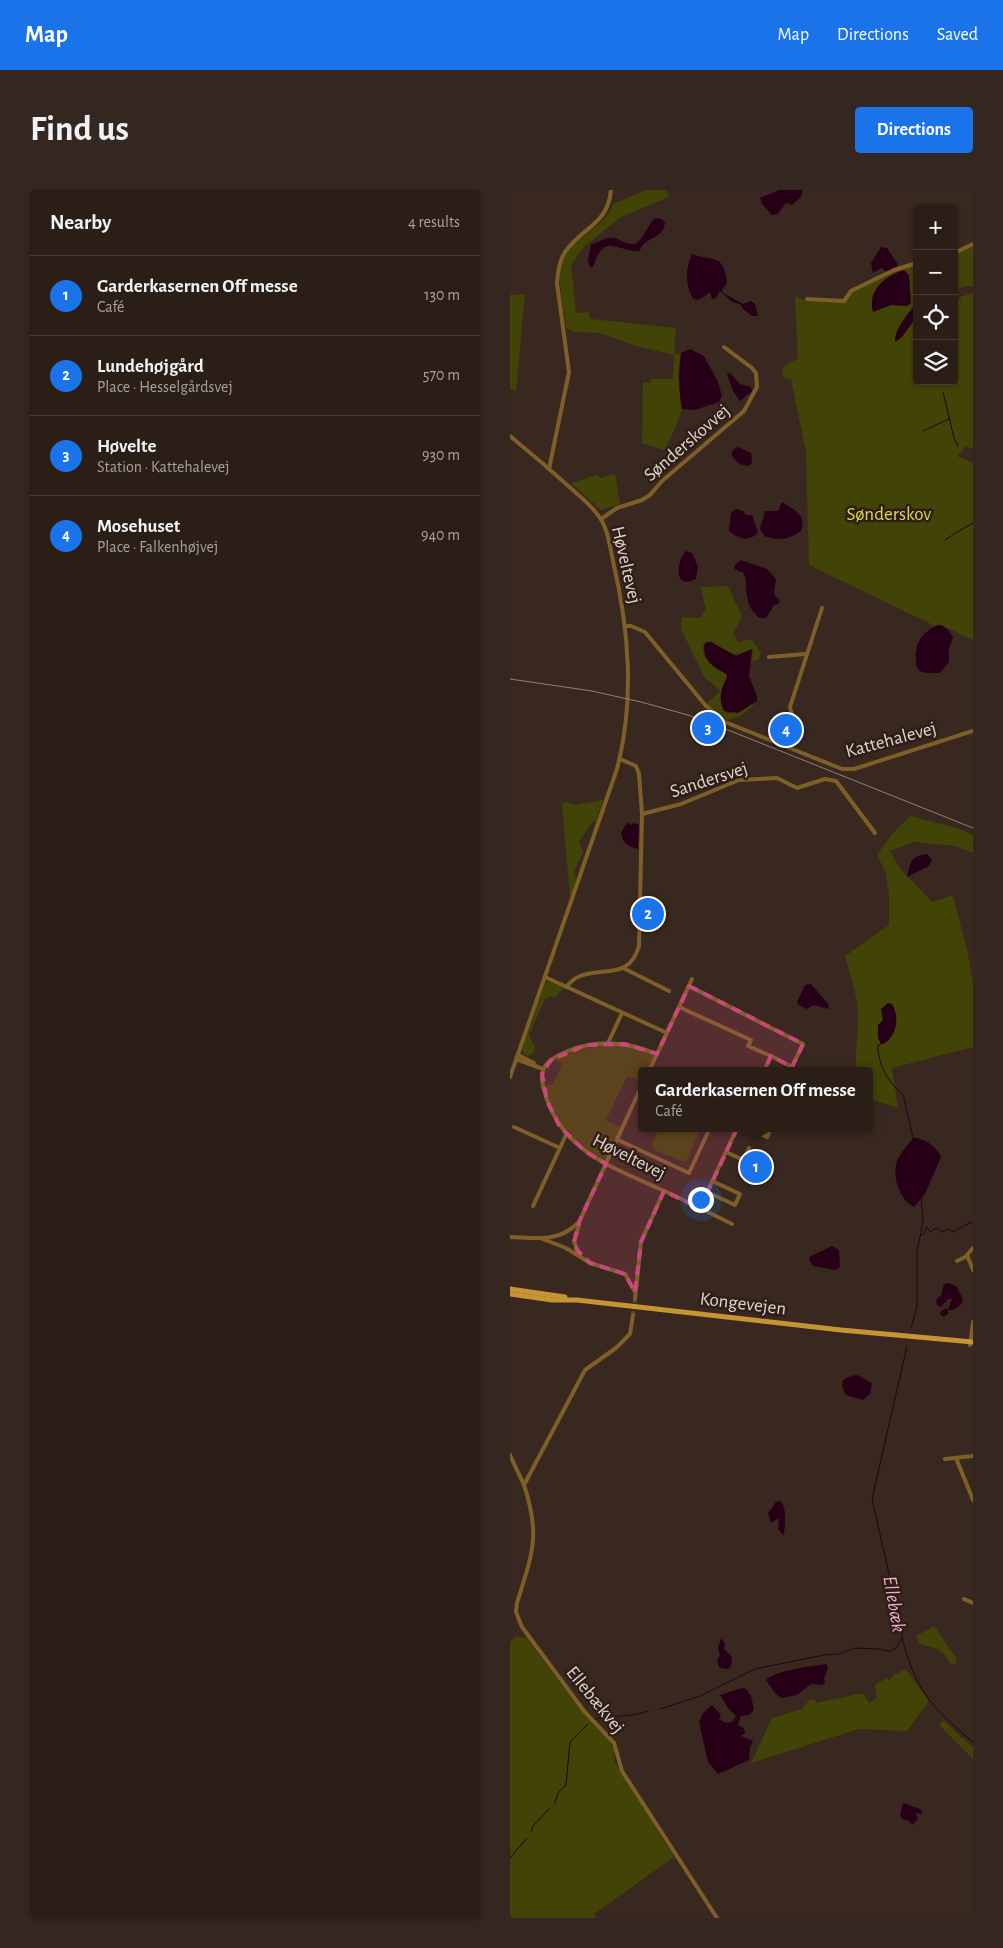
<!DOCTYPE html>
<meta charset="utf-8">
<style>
:root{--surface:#2b1e17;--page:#332720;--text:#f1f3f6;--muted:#a6a2a1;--line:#473c36;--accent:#1a73e8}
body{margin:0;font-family:"Alegreya Sans",sans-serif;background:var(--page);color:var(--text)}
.controls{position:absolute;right:15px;top:15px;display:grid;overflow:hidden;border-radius:5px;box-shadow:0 1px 4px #0004}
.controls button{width:45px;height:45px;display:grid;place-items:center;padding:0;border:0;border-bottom:1px solid var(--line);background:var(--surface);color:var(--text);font:25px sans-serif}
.you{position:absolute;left:190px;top:1009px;width:18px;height:18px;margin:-12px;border:4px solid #fff;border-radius:50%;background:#1a73e8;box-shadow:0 0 0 8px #1a73e833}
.badge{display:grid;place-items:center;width:32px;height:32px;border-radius:50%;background:var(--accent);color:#fff;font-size:16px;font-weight:700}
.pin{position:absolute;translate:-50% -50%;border:2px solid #fff;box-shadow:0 1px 5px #0006}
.popup{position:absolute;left:128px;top:877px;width:235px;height:65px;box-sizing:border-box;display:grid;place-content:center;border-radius:5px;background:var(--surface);filter:drop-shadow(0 1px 4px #0005);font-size:16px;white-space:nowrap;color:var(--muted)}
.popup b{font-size:19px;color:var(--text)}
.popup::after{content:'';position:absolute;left:50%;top:100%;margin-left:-10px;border:10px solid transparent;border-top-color:var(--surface)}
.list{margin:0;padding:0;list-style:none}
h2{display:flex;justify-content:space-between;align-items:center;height:65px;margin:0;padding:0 20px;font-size:21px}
h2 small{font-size:16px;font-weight:400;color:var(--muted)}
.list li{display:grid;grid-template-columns:32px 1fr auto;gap:15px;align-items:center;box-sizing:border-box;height:80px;padding:0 20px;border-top:1px solid var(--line)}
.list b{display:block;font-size:19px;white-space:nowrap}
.list p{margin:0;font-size:16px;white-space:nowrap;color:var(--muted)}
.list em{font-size:16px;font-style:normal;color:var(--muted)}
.icon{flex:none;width:28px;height:28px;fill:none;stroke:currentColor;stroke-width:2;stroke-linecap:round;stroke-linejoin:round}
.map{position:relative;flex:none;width:463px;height:1728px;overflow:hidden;border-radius:5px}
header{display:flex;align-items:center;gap:30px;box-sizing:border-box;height:70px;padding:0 25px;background:var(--accent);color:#fff}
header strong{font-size:24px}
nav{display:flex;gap:28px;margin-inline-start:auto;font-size:18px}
.intro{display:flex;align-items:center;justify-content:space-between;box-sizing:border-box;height:120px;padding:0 30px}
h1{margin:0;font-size:35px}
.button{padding:12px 22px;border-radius:5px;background:var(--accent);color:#fff;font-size:18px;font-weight:700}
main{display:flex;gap:30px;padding:0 30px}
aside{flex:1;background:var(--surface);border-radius:5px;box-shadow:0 1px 4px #0004}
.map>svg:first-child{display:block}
.green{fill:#424307;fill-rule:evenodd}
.water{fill:#270018}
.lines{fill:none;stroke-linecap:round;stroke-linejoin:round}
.stream{stroke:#270018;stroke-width:1}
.minor-tunnel{stroke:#524239;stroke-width:4;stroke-dasharray:4 2;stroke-linecap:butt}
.minor{stroke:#7f5f28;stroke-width:4}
.major{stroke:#c79333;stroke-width:5}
.tram{stroke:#8f817a;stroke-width:1}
.marked{fill:#ca4778;fill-opacity:0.2;stroke:#ca4778;stroke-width:4;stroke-dasharray:10 6;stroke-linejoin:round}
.labels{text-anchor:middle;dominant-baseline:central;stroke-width:5;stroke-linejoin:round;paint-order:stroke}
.street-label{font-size:19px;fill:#e0d4cf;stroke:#2f1e16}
.park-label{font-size:19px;fill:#d7d953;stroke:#2f1e16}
.water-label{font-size:20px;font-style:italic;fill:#f3aed2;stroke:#2f1e16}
</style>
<header>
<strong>Map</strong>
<nav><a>Map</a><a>Directions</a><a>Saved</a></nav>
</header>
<div class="intro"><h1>Find us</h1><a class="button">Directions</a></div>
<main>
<aside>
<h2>Nearby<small>4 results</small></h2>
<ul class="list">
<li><span class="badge">1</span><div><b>Garderkasernen Off messe</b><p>Café</p></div><em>130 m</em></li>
<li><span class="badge">2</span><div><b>Lundehøjgård</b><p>Place · Hesselgårdsvej</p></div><em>570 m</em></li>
<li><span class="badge">3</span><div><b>Høvelte</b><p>Station · Kattehalevej</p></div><em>930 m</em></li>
<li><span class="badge">4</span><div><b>Mosehuset</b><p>Place · Falkenhøjvej</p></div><em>940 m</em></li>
</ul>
</aside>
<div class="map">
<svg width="463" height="1728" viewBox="0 0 463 1728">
<rect width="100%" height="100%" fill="#39281f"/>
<g class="green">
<path d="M136,0h20l3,7 -48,20 -36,29 -14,19 5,48 12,-1 3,7 85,9 -2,27 7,-2 -3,22 4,34 -8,22 -10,19 -22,-7 1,-61 7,1 1,-4h22l1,-24 -38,-9 -36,-13 -26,-1 -8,-4c-2,-20 -10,-46 -4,-67 6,-21 45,-34 51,-57z"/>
<polygon points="463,55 463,96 456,96 445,100 444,64"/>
<path d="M407,73v40l-10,11 -12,22c15,-3 12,-11 22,-20v65h37v-72l6,-12 13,-4v156l-7,-3 -9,10 16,7v177l-32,-15 -6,1 -126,-61 -3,-113 -15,-73 -8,-2 -1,-9 16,-10 -3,-62 11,5 39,1 8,-11 45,-21zM390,81l9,4 2,28 -4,3 -17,-1 -17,7c6,-27 1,-29 27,-41z"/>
<polygon points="15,104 6,201 0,199 0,105"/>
<polygon points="105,284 110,314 91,320 61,293 87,285 90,288"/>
<path d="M218,396l14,31 -9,17 6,8 12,-3 10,14 -3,7 -6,1 1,-12c-26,10 -22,3 -43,-8l-6,2c-5,19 13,22 23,33 -4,13 -12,29 1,38l16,-5 6,-6 4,2 -13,11 -18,5 -16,-17 13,-13 -4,-4 -11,-9 -24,-49 1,-12 18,1 6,-8 -5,-23z"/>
<polygon points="93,610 86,631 82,632 69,652 73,662 64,681 66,689 62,706 60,707 52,614 55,612 66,615"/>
<path d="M400,626l47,12 16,7v18l-18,-7 -41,-4 -24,9 11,19 31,32 21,-7 15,59 5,30v63l-81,21 6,40 -28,-9v-28h-13c-3,-18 1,-33 1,-51 1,-21 -8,-44 -13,-64l44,-31v-29l-3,-23 -9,-18 14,-20z"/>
<path d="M36,792h4l12,5v4h-2l-5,7 -4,-2 -6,3 -16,36 6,12c-2,7 -3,10 -11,8l-2,-6z"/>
<path d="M94,855c17,0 36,1 50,11l-7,15h-5v11l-7,16 6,-17 -14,-5 -21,44 14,7 5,-9 -20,43h-1c-32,-18 -50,-41 -59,-76l8,-1 8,-17v-4l-6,-3 19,-9z"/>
<polygon points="149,938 191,938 177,970 174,972 146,961 142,954"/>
<path d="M424,1436l22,32v6h-5c-10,-17 -16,-15 -33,-21l-2,-7z"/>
<polygon points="5,1447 16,1447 68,1517 97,1546 104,1559 105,1572 164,1667 84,1724 86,1728 0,1728 0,1452"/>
<polygon points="396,1479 419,1511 397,1541 349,1539 241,1573 262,1528 292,1519 299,1510 304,1510 306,1513 353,1503 359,1513 367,1508 365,1495 376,1488 379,1491 384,1485"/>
<polygon points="433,1530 463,1558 463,1569 429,1535"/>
</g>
<g class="water">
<polygon points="269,0 293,0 291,7 282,15 276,13 268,24 262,25 252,14 250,8"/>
<path d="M145,28l7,1 3,4c-3,18 -22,14 -25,28 -25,1 -35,-20 -47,16h-3l-2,-7 3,-16c7,-1 16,-8 22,-6 8,1 18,11 26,3 6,-6 9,-16 16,-23z"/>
<polygon points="371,57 377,58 387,73 388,77 377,82 371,78 363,83 361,73"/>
<path d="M182,64c20,8 32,-2 35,29l-5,7 1,3 20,11 8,-3 4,3 3,12h-6l-9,-7 -3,-5 -8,-2 -12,-11 -4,7 -4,1 -2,-7 -8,6 -5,2 -4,-1c-8,-15 -8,-30 -1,-45z"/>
<path d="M394,80l5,5 2,28 -4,3 -16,-1 -18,7c-6,-23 13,-36 31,-42z"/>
<path d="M407,113v13l-15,21 -7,5c0,-15 13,-28 22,-39z"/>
<path d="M180,159l14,7 14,26 4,14 -3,6 -24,8 -13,-1c-4,-19 -3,-37 -1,-56z"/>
<polygon points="220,183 230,194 241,197 242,201 230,211 223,201 217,184"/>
<path d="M228,257l13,6 1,10 -3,3c-9,-1 -13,-3 -18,-12l3,-5z"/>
<path d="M272,312c12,8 25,12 19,29 -13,9 -22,10 -37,5l-4,-7 5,-18h13z"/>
<path d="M226,319l7,2 3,4h6l6,17c-9,11 -19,7 -29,-1l2,-18z"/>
<path d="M176,361l6,2 6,14 -2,12c-24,12 -19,-19 -10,-28z"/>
<path d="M231,370l26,9 9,10 -2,15 6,7 -2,3 -4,1 -8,13h-7c-4,-5 -10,-10 -11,-17 -3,-9 0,-20 -5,-29h-4l-5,-4 1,-3z"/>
<path d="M428,435c7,0 11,6 15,12l-4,12v13l-9,11c-6,0 -15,1 -20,-2 -4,-3 -4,-7 -4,-11 -2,-17 7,-28 22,-35z"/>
<path d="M201,452l25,14 16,-7 -3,27 8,20v5l-19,12 -14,-2c-6,-13 -3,-22 3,-34v-3c-14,-6 -26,-15 -22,-31z"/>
<path d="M117,632l4,3 3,-2 5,2 -1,24c-10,-3 -15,-5 -17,-16z"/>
<path d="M417,664l5,6 -3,6 -22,11c4,-15 2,-20 20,-23z"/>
<polygon points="301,794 319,815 318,819 304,815 297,819 289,815 287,812 295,795"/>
<path d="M378,813l4,1c8,13 5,33 -9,40h-2l-3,-6v-13l5,-5 -2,-11z"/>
<path d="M403,948c12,0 23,8 28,19l-16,37 -11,13c-15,-8 -22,-30 -17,-46 3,-8 11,-16 16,-23z"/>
<polygon points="322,1056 329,1060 330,1077 326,1080 303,1076 299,1069 301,1066"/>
<path d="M439,1093l8,4 6,13c-2,6 -8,11 -15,10v4l-5,3 -3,-3 1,-3 5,-3 2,2 4,-11h-4l-7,8 -4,-2 -1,-5 5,-5 3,-11z"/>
<path d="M347,1185l15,8 -2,11 -7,6 -17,-5c-8,-14 -3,-18 11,-20z"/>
<path d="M271,1311c6,9 4,22 3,33l-1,1 -5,-6 1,-11 -8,5 -3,-10 8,-11z"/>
<path d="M211,1448l4,6 -1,5 8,8 -1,9 -3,3 -8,-1c-3,-5 -4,-8 0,-13l-2,-7z"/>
<path d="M316,1474l2,3 -4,12 1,4 -3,2 -11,-1 -14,11 -16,3 -7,-6 -8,-12c13,-11 43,-13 60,-16z"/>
<polygon points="232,1498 236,1499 241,1506 244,1520 239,1525 231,1526 228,1535 234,1538 235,1543 231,1546 243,1551 240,1558 239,1570 208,1584 198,1572 189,1532 193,1523 202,1515 211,1525 209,1529 216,1533 222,1532 226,1526 218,1518 210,1505"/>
<polygon points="393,1613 410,1619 412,1622 412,1624 405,1623 408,1628 403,1635 399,1631 392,1629 390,1625"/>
</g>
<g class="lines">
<g class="stream">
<polyline points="433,202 444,248 448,256"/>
<polyline points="413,241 439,229"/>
<polyline points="442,345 463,333"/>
<polyline points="435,350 441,346"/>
<path d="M371,854l-3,1c-1,17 11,40 25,49l10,44"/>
<polyline points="411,1045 414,1044 417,1037 420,1042 427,1038 432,1042 438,1039 443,1042 461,1032 463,1035"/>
<polyline points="401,1138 407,1117 407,1062 413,1031 411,1008"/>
<path d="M392,1448c14,53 30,70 71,104"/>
<polyline points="150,1519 190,1506 245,1479 314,1465 329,1464 345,1458 367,1459 380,1461 386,1458 392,1448 392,1441 362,1309 397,1156"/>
<path d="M85,1529c18,-4 35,-1 53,-8"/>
<polyline points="45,1613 48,1603 56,1595 60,1552 78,1534"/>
<polyline points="21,1642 23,1636 40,1618"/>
<polyline points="0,1668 17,1648"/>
</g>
<polyline class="minor-tunnel" points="123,1125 125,1109"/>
<g class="minor">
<polyline points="444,63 463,54"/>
<polyline points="297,109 334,111 341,101 384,80 407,73"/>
<path d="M0,246c22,18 43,36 64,55 9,8 19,16 26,27 8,12 10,29 13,43 16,69 22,139 4,208l-107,308"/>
<path d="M39,279l20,-97 -12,-89c1,-11 2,-22 8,-31 17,-25 43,-27 46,-62"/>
<polyline points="91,329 107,318 132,310 140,305 152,291 234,221 247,197 246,183 242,178 214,157"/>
<polyline points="116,436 121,436 135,442 196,516 215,532 332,579 344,579 463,541"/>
<polyline points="259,467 296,464"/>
<path d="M280,558c7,-14 4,-26 0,-41l32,-99"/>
<polyline points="132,624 171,614 229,590 267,588 287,598 315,589 326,591 365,643"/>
<polyline points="113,778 159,801"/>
<polyline points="35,787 157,843"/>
<polyline points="179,796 293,854 282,877 261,866 254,881"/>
<path d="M56,797c3,-3 7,-8 12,-10 24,-11 51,4 61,-31l3,-132 -3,-40 -3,-8 -16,-7"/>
<polyline points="169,817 241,850 238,856 261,866"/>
<polyline points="98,853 112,823"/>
<path d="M147,864c-29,-12 -59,-15 -89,-3 -20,8 -31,16 -24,39 16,60 65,76 116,99 24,11 48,23 72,35"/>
<polyline points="8,865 24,873"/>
<polyline points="6,869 33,879"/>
<polyline points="139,881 182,789"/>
<polyline points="4,937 50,958"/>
<polyline points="239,938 257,947 261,938"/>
<polyline points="108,950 179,983 200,938"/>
<polyline points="216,962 242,974"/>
<polyline points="230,978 239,958"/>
<polyline points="238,983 248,962"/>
<polyline points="197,1002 225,1015 230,1004 202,991"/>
<polyline points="23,1016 56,945"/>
<polyline points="190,1018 227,938"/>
<polyline points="69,1035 64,1052 70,1066"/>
<path d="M0,1047c26,1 49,6 69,-15l63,-137"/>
<polyline points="30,1048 56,1058 80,1073 115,1084 125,1102"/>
<polyline points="463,1058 457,1065 463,1080"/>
<polyline points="447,1071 457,1066"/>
<polyline points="125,1109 131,1052 154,1001"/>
<path d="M123,1125l-3,19 -14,14 -31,22 -61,115c17,51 8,69 -7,118l-1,9 6,15 62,84 30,32 8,28 95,147"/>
<polyline points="460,1155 463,1132"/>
<polyline points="0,1265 14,1295"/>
<polyline points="446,1268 463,1310"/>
<polyline points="435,1269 463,1266"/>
<polyline points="454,1409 463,1413"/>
</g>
<g class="major">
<polyline points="0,1099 55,1107"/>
<polyline points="0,1104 42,1110 67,1110 331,1140 463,1152"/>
</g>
<polyline class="tram" points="0,489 82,501 131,512 178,525 223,542 463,638"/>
</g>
<path class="marked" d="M179,796l114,58 -11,23 -21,-11 -71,152 -36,-17 -23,51 -6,50 -10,-18 -35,-11 -13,-13 -3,-8 5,-20 27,-58 -20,-12 -26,-25 -13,-26 -5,-27 9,-14 35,-15 39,-1 32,10z"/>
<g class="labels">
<g class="street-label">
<text transform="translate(177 253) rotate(-41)">Sønderskovvej</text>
<text transform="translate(116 375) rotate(77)">Høveltevej</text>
<text transform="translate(381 550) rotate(-15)">Kattehalevej</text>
<text transform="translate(199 590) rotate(-18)">Sandersvej</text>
<text transform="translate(119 967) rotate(27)">Høveltevej</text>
<text transform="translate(233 1114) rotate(7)">Kongevejen</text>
<text transform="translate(85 1510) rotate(51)">Ellebækvej</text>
</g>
<g class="park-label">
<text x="379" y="324">Sønderskov</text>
</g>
<g class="water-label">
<text transform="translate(384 1414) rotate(80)">Ellebæk</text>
</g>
</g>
</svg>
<div class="controls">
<button>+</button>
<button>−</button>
<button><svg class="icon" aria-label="locate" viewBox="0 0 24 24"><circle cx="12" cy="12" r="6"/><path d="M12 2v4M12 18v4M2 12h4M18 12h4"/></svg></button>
<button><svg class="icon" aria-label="layers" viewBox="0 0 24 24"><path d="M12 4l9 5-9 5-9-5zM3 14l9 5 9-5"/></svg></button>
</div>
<div class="you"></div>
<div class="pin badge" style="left:246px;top:977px">1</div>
<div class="popup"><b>Garderkasernen Off messe</b>Café</div>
<div class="pin badge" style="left:138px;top:724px">2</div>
<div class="pin badge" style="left:198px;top:538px">3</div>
<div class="pin badge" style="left:276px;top:540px">4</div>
</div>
</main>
